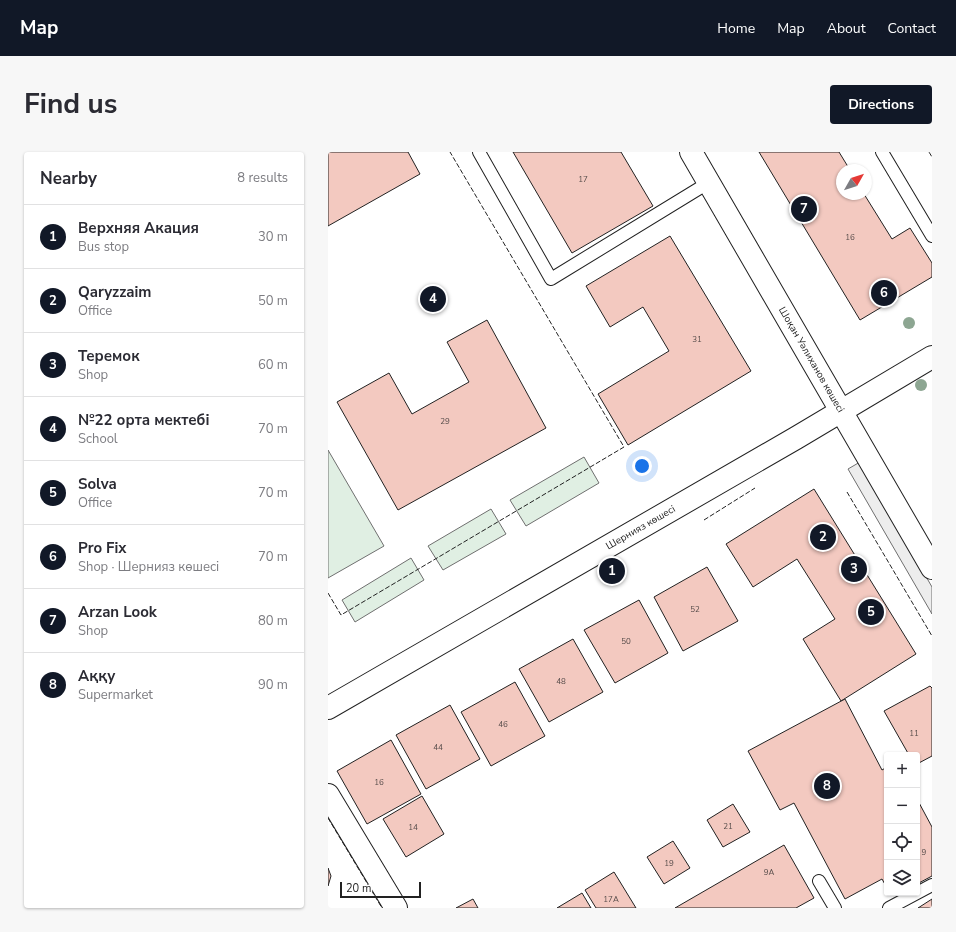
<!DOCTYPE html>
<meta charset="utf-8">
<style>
:root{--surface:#fff;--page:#f7f7f7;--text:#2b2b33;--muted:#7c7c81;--line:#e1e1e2;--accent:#111827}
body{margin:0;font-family:"Nunito Sans",sans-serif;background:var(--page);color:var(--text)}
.controls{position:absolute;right:12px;bottom:12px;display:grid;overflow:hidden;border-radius:4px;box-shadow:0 1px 3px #0004}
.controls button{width:36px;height:36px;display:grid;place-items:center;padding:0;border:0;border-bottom:1px solid var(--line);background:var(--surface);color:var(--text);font:20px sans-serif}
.compass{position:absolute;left:508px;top:12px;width:36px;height:36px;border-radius:50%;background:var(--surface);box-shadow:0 1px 3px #0004;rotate:51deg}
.scale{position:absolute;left:12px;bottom:10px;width:81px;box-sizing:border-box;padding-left:4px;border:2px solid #222;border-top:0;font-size:11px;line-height:14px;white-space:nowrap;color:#222;-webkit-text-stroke:3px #fff;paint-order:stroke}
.you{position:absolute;left:314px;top:314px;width:14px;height:14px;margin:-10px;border:3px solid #fff;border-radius:50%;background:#1a73e8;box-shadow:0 0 0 6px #1a73e833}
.badge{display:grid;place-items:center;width:26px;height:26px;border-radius:50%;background:var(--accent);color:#fff;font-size:13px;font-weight:700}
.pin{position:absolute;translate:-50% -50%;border:2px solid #fff;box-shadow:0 1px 4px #0006}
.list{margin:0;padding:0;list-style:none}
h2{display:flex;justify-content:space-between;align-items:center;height:52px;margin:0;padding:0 16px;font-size:17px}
h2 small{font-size:13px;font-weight:400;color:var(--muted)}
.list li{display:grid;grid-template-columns:26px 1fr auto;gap:12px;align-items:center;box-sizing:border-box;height:64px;padding:0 16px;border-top:1px solid var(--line)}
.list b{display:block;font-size:15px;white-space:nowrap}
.list p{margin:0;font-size:13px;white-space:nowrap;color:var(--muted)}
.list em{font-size:13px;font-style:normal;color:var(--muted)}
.icon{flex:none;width:22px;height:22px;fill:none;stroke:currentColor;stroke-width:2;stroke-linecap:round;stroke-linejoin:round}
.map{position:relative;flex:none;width:604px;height:756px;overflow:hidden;border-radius:4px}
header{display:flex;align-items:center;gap:24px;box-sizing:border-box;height:56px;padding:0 20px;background:var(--accent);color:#fff}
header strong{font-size:19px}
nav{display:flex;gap:22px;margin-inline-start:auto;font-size:14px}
.intro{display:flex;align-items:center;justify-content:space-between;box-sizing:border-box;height:96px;padding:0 24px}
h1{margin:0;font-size:28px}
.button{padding:10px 18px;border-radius:4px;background:var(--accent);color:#fff;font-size:14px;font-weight:700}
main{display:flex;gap:24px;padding:0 24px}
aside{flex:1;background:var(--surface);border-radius:4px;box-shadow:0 1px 3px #0004}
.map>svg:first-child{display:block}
.green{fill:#e0efe3;stroke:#6f6f6f}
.parking{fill:#ededed;stroke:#6f6f6f}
.building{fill:#f3c9c0;stroke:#222}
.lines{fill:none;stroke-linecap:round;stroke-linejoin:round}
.lane-casing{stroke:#222;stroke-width:14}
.street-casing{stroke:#222;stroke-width:24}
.secondary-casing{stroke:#222;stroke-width:24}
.lane{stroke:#fff;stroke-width:12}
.street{stroke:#fff;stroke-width:22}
.secondary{stroke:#fff;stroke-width:22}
.fence{stroke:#222;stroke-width:1;stroke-dasharray:5 2;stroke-linecap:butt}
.tree{fill:#8da692}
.labels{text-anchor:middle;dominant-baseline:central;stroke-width:3;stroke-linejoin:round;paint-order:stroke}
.number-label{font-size:8px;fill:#564c4a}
.street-label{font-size:10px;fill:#222;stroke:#fff}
</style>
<header>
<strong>Map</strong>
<nav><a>Home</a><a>Map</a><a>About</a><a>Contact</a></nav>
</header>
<div class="intro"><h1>Find us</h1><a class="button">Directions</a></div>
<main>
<aside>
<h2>Nearby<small>8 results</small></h2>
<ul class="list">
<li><span class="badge">1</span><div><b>Верхняя Акация</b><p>Bus stop</p></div><em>30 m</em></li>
<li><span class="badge">2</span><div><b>Qaryzzaim</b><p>Office</p></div><em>50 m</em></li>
<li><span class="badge">3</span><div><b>Теремок</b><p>Shop</p></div><em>60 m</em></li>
<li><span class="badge">4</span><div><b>№22 орта мектебі</b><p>School</p></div><em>70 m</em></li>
<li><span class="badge">5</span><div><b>Solva</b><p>Office</p></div><em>70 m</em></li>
<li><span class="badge">6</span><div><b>Pro Fix</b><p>Shop · Шернияз көшесі</p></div><em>70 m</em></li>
<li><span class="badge">7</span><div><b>Arzan Look</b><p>Shop</p></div><em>80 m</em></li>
<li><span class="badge">8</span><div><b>Аққу</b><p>Supermarket</p></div><em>90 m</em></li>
</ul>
</aside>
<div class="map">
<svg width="604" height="756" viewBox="0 0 604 756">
<rect width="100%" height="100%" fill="#fff"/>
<g class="green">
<polygon points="0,298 56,394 0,426"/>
<polygon points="256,305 271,331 198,374 182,348"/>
<polygon points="163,357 178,382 115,418 100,394"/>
<polygon points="83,406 96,428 27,470 14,448"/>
</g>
<polygon class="parking" points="532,310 604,435 604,462 520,317"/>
<g class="building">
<polygon points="0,0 80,0 92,22 0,74"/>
<polygon points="185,0 293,0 325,54 244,101"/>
<polygon points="431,0 511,0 522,18 514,18 514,42 536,42 564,87 582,76 604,111 604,125 532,168"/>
<polygon points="342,84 423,219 300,293 270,242 341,199 315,155 282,175 258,134"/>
<polygon points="159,168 218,276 70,358 9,250 61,221 84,262 141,230 119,190"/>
<polygon points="486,337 588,502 513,549 475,487 507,467 469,407 425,435 398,392"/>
<polygon points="379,415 410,469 355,499 326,445"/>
<polygon points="311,448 340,501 287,531 256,478"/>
<polygon points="245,487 275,540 221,570 191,517"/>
<polygon points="187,530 217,584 163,614 133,560"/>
<polygon points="602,534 604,536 604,604 589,612 589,603 581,603 556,559"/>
<polygon points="517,547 554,618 559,615 559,736 554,727 517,747 466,651 452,658 420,599"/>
<polygon points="122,553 152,607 98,637 68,583"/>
<polygon points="63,588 93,642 39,672 9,619"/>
<polygon points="94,644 116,682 78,705 55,667"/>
<polygon points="589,647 604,675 604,724 589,732"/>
<polygon points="405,652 422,680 395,695 379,668"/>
<polygon points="345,689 362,716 336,732 319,705"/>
<polygon points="456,693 486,746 468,756 347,756"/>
<polygon points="0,716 3,724 0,734"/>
<polygon points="286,720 308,756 268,756 257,738"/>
<polygon points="254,741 263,756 229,756"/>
<polygon points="145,747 150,756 128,756"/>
<polygon points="604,747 604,756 590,756"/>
</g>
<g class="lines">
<g class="lane-casing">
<g id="lane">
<polyline points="151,0 223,127 380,31"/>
<polyline points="554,0 604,84"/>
<polyline points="491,729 507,756"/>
<polyline points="561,756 604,733"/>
</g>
</g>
<g class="street-casing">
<polyline id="street" points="0,643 68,756"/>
</g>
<g class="secondary-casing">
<g id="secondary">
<path id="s1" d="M363,0l241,416"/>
<path id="s2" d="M0,556l468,-270 136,-81"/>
</g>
</g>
<use href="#lane" class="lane"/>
<use href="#street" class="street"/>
<use href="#secondary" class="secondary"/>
<g class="fence">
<polyline points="601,0 604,5"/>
<polyline points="519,340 604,484"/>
<polyline points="376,368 427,336"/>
<polyline points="0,441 13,463 296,295 122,0"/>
<polyline points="0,666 54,756"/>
</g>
</g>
<g class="tree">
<circle cx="581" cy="171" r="6"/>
<circle cx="593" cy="233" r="6"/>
</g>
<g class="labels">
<g class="number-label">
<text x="255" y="27">17</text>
<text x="522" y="85">16</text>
<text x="369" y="187">31</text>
<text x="117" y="269">29</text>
<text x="367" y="457">52</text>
<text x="298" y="489">50</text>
<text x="233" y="529">48</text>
<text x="175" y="572">46</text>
<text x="586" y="581">11</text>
<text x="110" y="595">44</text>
<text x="51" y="630">16</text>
<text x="400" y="674">21</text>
<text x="85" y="675">14</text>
<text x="596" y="700">9</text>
<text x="341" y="711">19</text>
<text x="441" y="720">9А</text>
<text x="283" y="747">17А</text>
</g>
<g class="street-label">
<text stroke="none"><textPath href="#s1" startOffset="240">Шоқан Уәлиханов көшесі</textPath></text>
<text stroke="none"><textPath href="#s2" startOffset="361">Шернияз көшесі</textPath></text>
</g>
</g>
</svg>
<div class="controls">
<button>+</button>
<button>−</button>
<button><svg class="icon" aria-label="locate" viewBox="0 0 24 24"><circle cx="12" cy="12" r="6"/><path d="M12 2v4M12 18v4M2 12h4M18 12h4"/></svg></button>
<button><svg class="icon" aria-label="layers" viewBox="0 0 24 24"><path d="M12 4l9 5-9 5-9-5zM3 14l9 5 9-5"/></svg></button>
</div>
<svg class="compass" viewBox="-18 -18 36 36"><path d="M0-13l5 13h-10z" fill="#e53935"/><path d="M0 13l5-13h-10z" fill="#7c7c81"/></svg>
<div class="scale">20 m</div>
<div class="you"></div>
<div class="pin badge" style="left:284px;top:419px">1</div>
<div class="pin badge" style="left:495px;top:385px">2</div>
<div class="pin badge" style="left:526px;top:417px">3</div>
<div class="pin badge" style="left:105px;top:147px">4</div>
<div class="pin badge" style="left:543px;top:460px">5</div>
<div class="pin badge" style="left:556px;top:141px">6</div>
<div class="pin badge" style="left:476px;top:57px">7</div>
<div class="pin badge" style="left:499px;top:634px">8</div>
</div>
</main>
